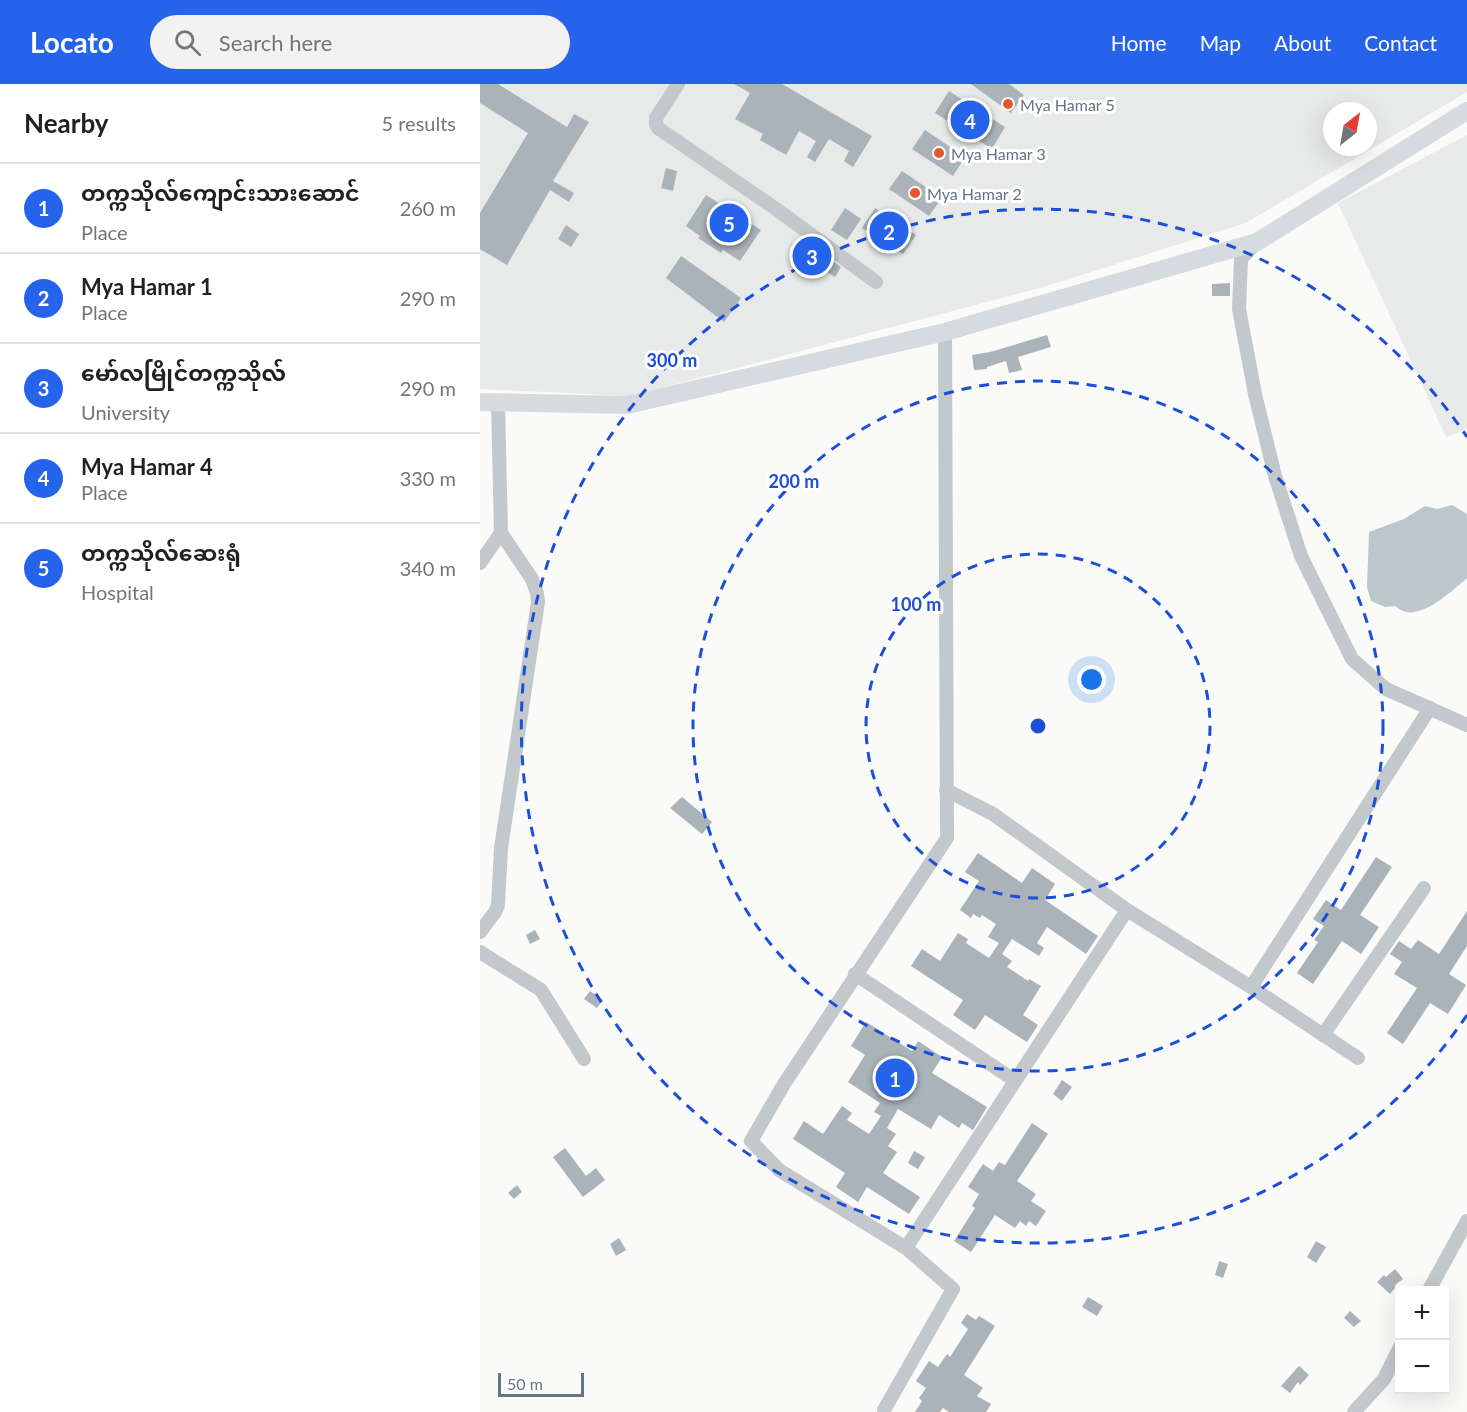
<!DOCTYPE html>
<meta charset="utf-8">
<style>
:root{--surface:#fff;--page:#f2f2f2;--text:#202124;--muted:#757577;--line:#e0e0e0;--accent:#2563eb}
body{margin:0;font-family:Lato,"Noto Sans Myanmar",sans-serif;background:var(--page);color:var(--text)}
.controls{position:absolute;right:18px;bottom:18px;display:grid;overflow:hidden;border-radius:0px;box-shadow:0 6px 24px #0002}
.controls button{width:54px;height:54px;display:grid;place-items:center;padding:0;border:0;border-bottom:2px solid var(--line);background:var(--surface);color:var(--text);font:30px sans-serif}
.compass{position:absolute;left:843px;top:18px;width:54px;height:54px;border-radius:50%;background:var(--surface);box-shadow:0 6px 24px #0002;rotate:31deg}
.scale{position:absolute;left:18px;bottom:15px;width:86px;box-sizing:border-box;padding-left:6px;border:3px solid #657683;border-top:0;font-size:16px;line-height:21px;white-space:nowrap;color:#657683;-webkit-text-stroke:4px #fff;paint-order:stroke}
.you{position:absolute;left:612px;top:596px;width:21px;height:21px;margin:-15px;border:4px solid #fff;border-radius:50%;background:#1a73e8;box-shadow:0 0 0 9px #1a73e833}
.badge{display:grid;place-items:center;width:39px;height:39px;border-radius:50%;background:var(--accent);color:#fff;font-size:20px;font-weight:700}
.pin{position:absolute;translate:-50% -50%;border:3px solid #fff;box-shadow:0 2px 6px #0006}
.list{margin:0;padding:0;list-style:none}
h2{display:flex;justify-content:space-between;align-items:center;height:78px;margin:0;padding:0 24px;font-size:26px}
h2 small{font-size:20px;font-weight:400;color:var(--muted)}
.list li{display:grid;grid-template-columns:39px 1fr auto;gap:18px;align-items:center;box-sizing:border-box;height:90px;padding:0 24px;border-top:2px solid var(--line)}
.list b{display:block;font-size:22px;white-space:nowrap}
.list p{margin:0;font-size:20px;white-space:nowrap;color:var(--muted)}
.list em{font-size:20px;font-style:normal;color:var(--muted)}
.icon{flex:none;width:33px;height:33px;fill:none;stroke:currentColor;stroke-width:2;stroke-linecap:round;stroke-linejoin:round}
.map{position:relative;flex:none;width:987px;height:1328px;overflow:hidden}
header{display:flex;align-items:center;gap:36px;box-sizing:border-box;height:84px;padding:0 30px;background:var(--accent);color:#fff}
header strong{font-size:28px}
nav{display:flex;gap:33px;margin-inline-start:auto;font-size:21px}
.search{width:420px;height:54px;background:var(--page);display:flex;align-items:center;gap:15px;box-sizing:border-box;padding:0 21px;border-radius:33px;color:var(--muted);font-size:22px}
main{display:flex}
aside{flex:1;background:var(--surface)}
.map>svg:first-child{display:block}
.built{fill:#e8e9e9;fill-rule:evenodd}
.water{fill:#bbc7cb}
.building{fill:#aab3b9}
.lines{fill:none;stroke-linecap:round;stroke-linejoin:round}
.minor{stroke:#c3c8cc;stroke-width:14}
.secondary{stroke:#d6dbdf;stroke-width:18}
.ring{fill:none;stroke:#1d4ed8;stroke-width:3;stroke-dasharray:10 8}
.poi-dot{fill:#e4572e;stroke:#fff;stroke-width:2}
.labels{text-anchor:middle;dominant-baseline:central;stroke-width:6;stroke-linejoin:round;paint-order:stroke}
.poi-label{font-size:16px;fill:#657683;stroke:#fff;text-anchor:start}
.centre{fill:#1d4ed8;stroke:#fff;stroke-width:3}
.ring-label{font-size:18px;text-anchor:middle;font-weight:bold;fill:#1d4ed8;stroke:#fff;stroke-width:6;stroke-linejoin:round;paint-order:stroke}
</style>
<header>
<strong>Locato</strong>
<div class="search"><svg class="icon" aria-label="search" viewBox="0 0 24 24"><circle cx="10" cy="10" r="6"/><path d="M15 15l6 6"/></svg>Search here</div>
<nav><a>Home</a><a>Map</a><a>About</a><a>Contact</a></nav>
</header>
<main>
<aside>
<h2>Nearby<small>5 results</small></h2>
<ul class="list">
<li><span class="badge">1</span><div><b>တက္ကသိုလ်ကျောင်းသားဆောင်</b><p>Place</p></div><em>260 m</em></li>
<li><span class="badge">2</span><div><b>Mya Hamar 1</b><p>Place</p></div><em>290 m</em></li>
<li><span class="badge">3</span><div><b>မော်လမြိုင်တက္ကသိုလ်</b><p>University</p></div><em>290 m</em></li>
<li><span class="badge">4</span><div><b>Mya Hamar 4</b><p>Place</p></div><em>330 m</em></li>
<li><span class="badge">5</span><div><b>တက္ကသိုလ်ဆေးရုံ</b><p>Hospital</p></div><em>340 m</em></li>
</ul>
</aside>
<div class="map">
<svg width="987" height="1328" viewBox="0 0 987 1328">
<rect width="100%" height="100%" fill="#fafaf8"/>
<g class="built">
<path d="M0,0h987v8l-221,131 -206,65 -410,108 -150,-7zM852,27h36v36h-36z"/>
<polygon points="987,51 987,345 966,353 858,119"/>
</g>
<path class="water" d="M972,421l15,9v64c-14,12 -44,41 -64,33 -3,-1 -5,-3 -8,-5l-10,1 -14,-6 -4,-14 2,-55 35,-13 21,-13 12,3z"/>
<g class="building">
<polygon points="0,0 18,0 87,43 94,30 109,38 73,97 94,109 89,118 70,106 27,181 0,165 0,129 48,49 0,19"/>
<polygon points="254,0 302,0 392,52 373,83 364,77 369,67 349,55 335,78 327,73 336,57 319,47 306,71 280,56 283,50 255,35 270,9"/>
<polygon points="491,0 529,0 544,11 531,29"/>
<polygon points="469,7 525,43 512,65 455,29"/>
<polygon points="445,46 485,73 473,92 432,65"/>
<polygon points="186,84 197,87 193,107 181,104"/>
<polygon points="422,87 462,114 449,132 409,105"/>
<polygon points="226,111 281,146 260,177 243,166 241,169 218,154 220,152 206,142"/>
<polygon points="365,124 381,135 367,156 351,146"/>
<polygon points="395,124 436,151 423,170 382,144"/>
<polygon points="86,141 99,150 91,163 78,155"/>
<polygon points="340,168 361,183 355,193 333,179"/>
<polygon points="201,172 261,214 244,238 186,194"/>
<polygon points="750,199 750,212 732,212 732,200"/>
<polygon points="567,251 571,263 538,273 542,286 529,289 526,277 507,283 507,285 494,286 492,271 510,268"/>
<polygon points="202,713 232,738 222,750 190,724"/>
<polygon points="498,769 542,799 552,784 575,800 565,816 618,852 606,870 567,843 557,859 564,864 559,872 532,855 522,870 532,877 527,883 548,897 549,895 561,902 543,931 558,941 547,958 505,931 495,946 473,931 483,916 431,882 442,865 460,877 478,849 488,855 486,859 509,874 519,859 508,853 516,840 502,831 500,834 493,830 491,834 480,826 499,797 485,788"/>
<polygon points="896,773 912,783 880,831 899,843 881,870 862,857 833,900 817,889 838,858 834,856 844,842 833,835 846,816 861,826"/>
<polygon points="987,827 987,862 969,890 986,901 968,930 950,919 923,960 907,949 937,904 914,890 922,878 910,870 919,857 931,865 938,856 959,870"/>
<polygon points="55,846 60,855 50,860 46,851"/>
<polygon points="110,907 123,916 117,924 104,915"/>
<polygon points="386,938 432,967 438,957 462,973 452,989 507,1023 493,1046 482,1039 479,1044 459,1031 451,1045 418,1025 407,1044 416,1050 408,1062 417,1068 403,1089 440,1113 429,1130 387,1103 378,1118 356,1103 365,1089 313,1055 324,1037 343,1050 362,1022 372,1029 367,1036 389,1050 401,1032 394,1028 400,1019 368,998 385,971 371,962"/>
<polygon points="582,996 592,1003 582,1017 573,1010"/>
<polygon points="552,1039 568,1050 537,1097 556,1110 551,1117 566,1127 556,1142 549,1137 546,1142 540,1137 535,1144 515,1131 491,1168 474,1157 495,1124 492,1122 499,1110 488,1103 503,1080 513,1087 519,1078 525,1081"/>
<polygon points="85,1064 106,1092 116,1084 125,1096 103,1113 73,1073"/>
<polygon points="434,1067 445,1073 438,1085 428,1079"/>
<polygon points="37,1101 42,1108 34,1115 28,1109"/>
<polygon points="139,1154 146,1166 136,1172 130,1160"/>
<polygon points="836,1157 846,1163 836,1179 827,1173"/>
<polygon points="739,1177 748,1180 743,1194 735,1191"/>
<polygon points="915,1185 923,1195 915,1201 916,1203 910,1210 897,1198 904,1191 906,1193"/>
<polygon points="608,1213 623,1222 617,1232 602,1223"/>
<polygon points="870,1227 881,1237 874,1243 864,1234"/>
<polygon points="487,1230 496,1236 499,1232 515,1242 484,1291 503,1304 497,1312 511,1320 506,1328 469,1328 463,1324 460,1328 435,1328 442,1317 439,1314 446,1304 436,1297 449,1277 458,1283 467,1270 470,1273 488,1245 481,1239"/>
<polygon points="819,1282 829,1291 820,1301 818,1298 810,1309 801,1302"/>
</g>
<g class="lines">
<g class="minor">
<polyline points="198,0 176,34 176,40 178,44 299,127 396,198"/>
<polyline points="777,158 761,175 759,225 775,310 795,392 821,472 872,575 906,605 987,641"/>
<polyline points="0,479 21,449"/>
<polyline points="466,706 513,730 647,826 771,903 950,624"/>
<polyline points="0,848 15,828 18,821 21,764 58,518 57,509 52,495 21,449 18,319"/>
<polyline points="0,868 61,906 104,975"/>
<polyline points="375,890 534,996"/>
<polyline points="771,903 878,974"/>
<polyline points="843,951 944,804"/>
<polyline points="426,1164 647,826"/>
<polyline points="949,1206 987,1137"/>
<polyline points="404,1326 473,1205 426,1164 299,1086 271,1057 304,1000 467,754 465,248"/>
<polyline points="874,1328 904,1295 920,1263"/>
</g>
<polyline class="secondary" points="0,318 147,321 465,248 777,158 987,27"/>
</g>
<g class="ring">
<circle cx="558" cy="642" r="172"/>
<circle cx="558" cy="642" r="345"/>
<path d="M987 931A517 517 0 1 1 987 353"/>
</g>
<g class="poi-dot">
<circle cx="528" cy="20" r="6"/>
<circle cx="459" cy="69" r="6"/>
<circle cx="435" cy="109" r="6"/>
</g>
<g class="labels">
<g class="poi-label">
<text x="540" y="20">Mya Hamar 5</text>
<text x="471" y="69">Mya Hamar 3</text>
<text x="447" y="109">Mya Hamar 2</text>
</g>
</g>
<circle cx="558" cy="642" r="9" class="centre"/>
<g class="ring-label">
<text x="192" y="283">300 m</text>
<text x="314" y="404">200 m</text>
<text x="436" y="527">100 m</text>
</g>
</svg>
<div class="controls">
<button>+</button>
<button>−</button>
</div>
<svg class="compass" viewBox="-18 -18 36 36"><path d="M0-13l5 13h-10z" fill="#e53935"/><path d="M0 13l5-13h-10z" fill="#757577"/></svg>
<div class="scale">50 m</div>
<div class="you"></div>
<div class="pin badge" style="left:415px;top:994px">1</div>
<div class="pin badge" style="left:409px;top:147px">2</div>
<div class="pin badge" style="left:332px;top:172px">3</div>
<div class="pin badge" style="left:490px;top:36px">4</div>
<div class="pin badge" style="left:249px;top:139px">5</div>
</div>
</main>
